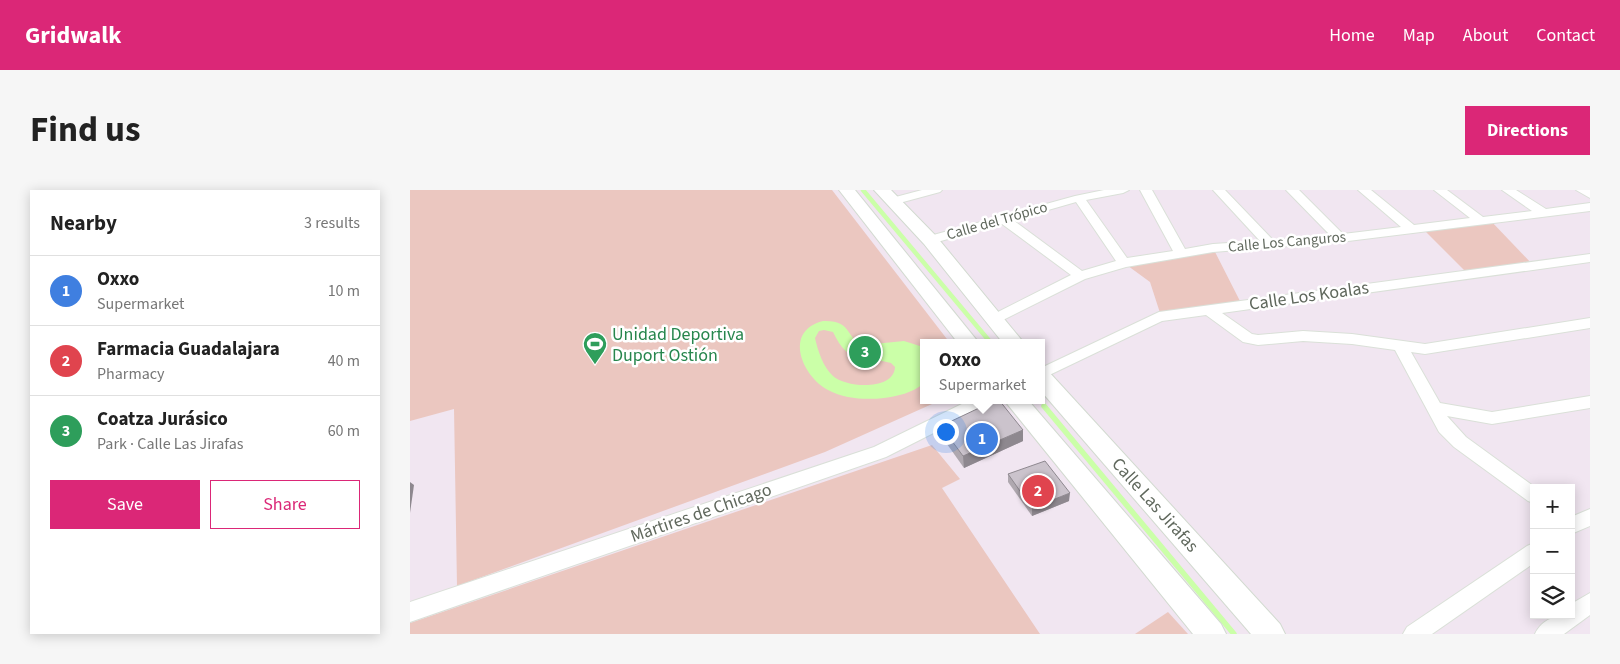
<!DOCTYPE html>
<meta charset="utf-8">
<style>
:root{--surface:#fff;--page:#f6f6f6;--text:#222;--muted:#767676;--line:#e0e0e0;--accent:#db2777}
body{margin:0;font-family:"Source Sans 3",sans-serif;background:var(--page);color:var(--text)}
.controls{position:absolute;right:15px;bottom:15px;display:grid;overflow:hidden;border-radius:0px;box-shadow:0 2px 12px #0003}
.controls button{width:45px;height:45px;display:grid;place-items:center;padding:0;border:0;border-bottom:1px solid var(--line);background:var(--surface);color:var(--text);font:25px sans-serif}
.you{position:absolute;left:535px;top:241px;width:18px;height:18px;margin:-12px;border:4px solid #fff;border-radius:50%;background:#1a73e8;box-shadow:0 0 0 8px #1a73e833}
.badge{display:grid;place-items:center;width:32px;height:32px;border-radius:50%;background:var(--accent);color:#fff;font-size:16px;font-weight:700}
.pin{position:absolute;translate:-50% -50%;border:2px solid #fff;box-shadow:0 1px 5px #0006}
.popup{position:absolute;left:510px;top:149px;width:125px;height:65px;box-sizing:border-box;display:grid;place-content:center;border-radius:0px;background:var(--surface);filter:drop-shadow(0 1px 4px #0005);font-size:16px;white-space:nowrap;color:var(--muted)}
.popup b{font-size:19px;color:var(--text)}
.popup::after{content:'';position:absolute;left:50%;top:100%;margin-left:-10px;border:10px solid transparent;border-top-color:var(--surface)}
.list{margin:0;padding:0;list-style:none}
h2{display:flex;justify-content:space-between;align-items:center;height:65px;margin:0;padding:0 20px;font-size:21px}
h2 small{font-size:16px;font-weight:400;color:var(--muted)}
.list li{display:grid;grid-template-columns:32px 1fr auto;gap:15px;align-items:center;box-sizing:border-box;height:70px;padding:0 20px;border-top:1px solid var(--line)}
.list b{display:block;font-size:19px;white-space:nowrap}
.list p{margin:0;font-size:16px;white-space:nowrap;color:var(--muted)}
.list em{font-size:16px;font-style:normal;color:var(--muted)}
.actions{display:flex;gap:10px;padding:15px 20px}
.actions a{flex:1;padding:11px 0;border:1px solid var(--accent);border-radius:0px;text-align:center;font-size:18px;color:var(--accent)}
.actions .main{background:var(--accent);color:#fff}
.icon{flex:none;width:28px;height:28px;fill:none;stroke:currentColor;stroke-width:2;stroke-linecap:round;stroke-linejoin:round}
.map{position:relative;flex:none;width:1180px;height:444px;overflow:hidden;border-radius:0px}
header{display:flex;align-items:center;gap:30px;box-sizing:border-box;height:70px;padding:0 25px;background:var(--accent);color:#fff}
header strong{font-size:24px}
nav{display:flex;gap:28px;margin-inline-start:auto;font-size:18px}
.intro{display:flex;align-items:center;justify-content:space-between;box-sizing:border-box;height:120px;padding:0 30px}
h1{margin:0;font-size:35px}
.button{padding:12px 22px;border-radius:0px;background:var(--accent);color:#fff;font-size:18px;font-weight:700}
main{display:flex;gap:30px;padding:0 30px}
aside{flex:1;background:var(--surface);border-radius:0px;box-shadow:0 2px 12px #0003}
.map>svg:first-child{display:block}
.green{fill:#ebc7c0}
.water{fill:#cbffa8;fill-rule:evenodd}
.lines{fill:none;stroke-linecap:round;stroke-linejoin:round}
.stream-far1{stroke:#cbffa8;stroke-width:4.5}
.stream{stroke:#cbffa8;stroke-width:5.5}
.street-casing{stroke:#dae0d8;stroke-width:2}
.secondary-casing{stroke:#d2dad0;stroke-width:2}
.street{fill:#fff;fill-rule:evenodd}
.secondary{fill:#fff;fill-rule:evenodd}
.wall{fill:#afa8af}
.shaded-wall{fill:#8e888f}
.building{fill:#cbc3cc;stroke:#8e888f}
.labels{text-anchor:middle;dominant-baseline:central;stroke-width:5;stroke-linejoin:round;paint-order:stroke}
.far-street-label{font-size:15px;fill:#60685d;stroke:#fff}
.street-label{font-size:18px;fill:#60685d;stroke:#fff}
.leisure-label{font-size:18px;fill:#27864d;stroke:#fff;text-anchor:start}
</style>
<header>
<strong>Gridwalk</strong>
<nav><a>Home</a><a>Map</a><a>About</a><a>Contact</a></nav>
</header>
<div class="intro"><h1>Find us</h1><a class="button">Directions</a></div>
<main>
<aside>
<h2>Nearby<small>3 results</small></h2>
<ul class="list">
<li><span class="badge" style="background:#3f7fe0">1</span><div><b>Oxxo</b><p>Supermarket</p></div><em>10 m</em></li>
<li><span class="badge" style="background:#e0444e">2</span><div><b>Farmacia Guadalajara</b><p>Pharmacy</p></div><em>40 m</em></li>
<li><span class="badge" style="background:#2e9e5b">3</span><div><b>Coatza Jurásico</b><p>Park · Calle Las Jirafas</p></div><em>60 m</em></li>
</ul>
<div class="actions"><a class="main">Save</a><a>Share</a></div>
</aside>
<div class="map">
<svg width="1180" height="444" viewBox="0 0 1180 444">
<rect width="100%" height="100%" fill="#f1e6f1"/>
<g class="green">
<polygon points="0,0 422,0 540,153 513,153 513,210 531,210 415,262 47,396 44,219 0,231"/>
<polygon points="1080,30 1123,75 1058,84 1012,38"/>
<polygon points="803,58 832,115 751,126 740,92 714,73"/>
<polygon points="522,255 550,289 532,298 630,444 0,444 0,433"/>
<polygon points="758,422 778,444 725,444"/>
</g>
<path class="water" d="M413,131c31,-1 22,19 41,24l40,-4 19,6v37c-11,9 -25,12 -39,14 -18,2 -39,1 -56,-8 -26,-14 -45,-59 -5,-69zM414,140l9,2c16,34 29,23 58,31l4,4c-1,24 -49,21 -62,9 -10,-9 -15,-25 -18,-38l4,-7z"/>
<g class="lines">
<polyline class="stream-far1" points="453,0 581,153"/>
<polyline class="stream" points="634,216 824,444"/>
<g class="street-casing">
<g id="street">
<polygon points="512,0 532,0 530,2 482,15 476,11 478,9"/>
<path d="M694,0h25l-6,3 -37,7 41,58 46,-7 -33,-61h12l33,59 28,-5 47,-3 -47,-51h12l48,50 57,-5 -44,-45h13l44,44 58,-7 -43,-37h13l43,35 56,-7 -36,-28h13l36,27 49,-6 -30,-21h14l30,19 44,-6v8l-250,31 -127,10 -87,15 -41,12 -90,45 -5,-2 -2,-3 2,-3 81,-41 -69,-51 -72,20 -6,-4 2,-3 149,-41zM666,12l40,59 -34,10 -69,-51z"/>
<polygon points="1166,0 1180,0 1180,8"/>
<polygon points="1180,64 1180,72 812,123 842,144 848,145 893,141 942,144 1015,154 1180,128 1180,138 1015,164 1001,162 1030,213 1082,222 1180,206 1180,218 1082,234 1037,226 1056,247 1126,298 1124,298 1124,313 1118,311 1044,257 1029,242 985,160 942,154 893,151 848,155 833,152 796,125 752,131 631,189 631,178 749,122"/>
<polygon points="560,210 583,210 581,214 476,267 0,432 0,412 464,257"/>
<polygon points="1180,319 1180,336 1161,344 1161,327"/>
<polygon points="1124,353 1124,373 1022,444 993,444 997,437 1117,356"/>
<path d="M1180,403v22l-26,19h-29c7,-15 21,-19 36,-19v-11z"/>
</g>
</g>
<g class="secondary-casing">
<g id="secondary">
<polygon points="429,0 445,0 569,153 548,153"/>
<polygon points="464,0 481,0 526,46 614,153 593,153 514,54"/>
<polygon points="631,179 639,182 870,434 875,444 841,444 631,201"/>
<polygon points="594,210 618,210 811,434 816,444 783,444"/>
</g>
</g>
<use href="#street" class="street"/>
<use href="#secondary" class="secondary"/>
</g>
<g class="wall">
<polygon points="531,236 613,240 613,251 554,278 532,247"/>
<polygon points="598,284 659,311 622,326 598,292"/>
</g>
<g class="shaded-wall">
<polygon points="613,240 613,251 554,278 553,266"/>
<polygon points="0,292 4,295 0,323"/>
<polygon points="660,303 659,311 622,326 622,318"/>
</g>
<g class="building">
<polygon points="586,210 589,210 613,240 553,266 531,236"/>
<polygon points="635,271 660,303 622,318 598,284"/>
</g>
<defs>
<g id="stadium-pin" transform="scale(1.25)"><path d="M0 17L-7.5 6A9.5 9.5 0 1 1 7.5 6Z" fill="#2e9e5b" stroke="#fff"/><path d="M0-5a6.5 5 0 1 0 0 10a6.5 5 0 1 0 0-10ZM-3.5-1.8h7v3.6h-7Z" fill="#fff"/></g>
</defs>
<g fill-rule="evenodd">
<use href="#stadium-pin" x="185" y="154"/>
</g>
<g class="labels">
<g class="far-street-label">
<text transform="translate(587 31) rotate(-16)">Calle del Trópico</text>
<text transform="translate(877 52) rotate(-5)">Calle Los Canguros</text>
</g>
<g class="street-label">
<text transform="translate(899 106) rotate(-8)">Calle Los Koalas</text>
<text transform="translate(745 315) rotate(48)">Calle Las Jirafas</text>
<text transform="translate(291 323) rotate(-19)">Mártires de Chicago</text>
</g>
<g class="leisure-label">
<text x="202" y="144">Unidad Deportiva<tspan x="202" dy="21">Duport Ostión</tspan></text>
</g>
</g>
</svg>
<div class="controls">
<button>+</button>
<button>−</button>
<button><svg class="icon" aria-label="layers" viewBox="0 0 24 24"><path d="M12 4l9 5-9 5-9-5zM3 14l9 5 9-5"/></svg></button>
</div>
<div class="you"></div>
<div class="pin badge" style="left:572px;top:249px;background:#3f7fe0">1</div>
<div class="popup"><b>Oxxo</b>Supermarket</div>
<div class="pin badge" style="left:628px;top:301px;background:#e0444e">2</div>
<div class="pin badge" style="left:455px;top:162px;background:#2e9e5b">3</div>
</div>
</main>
